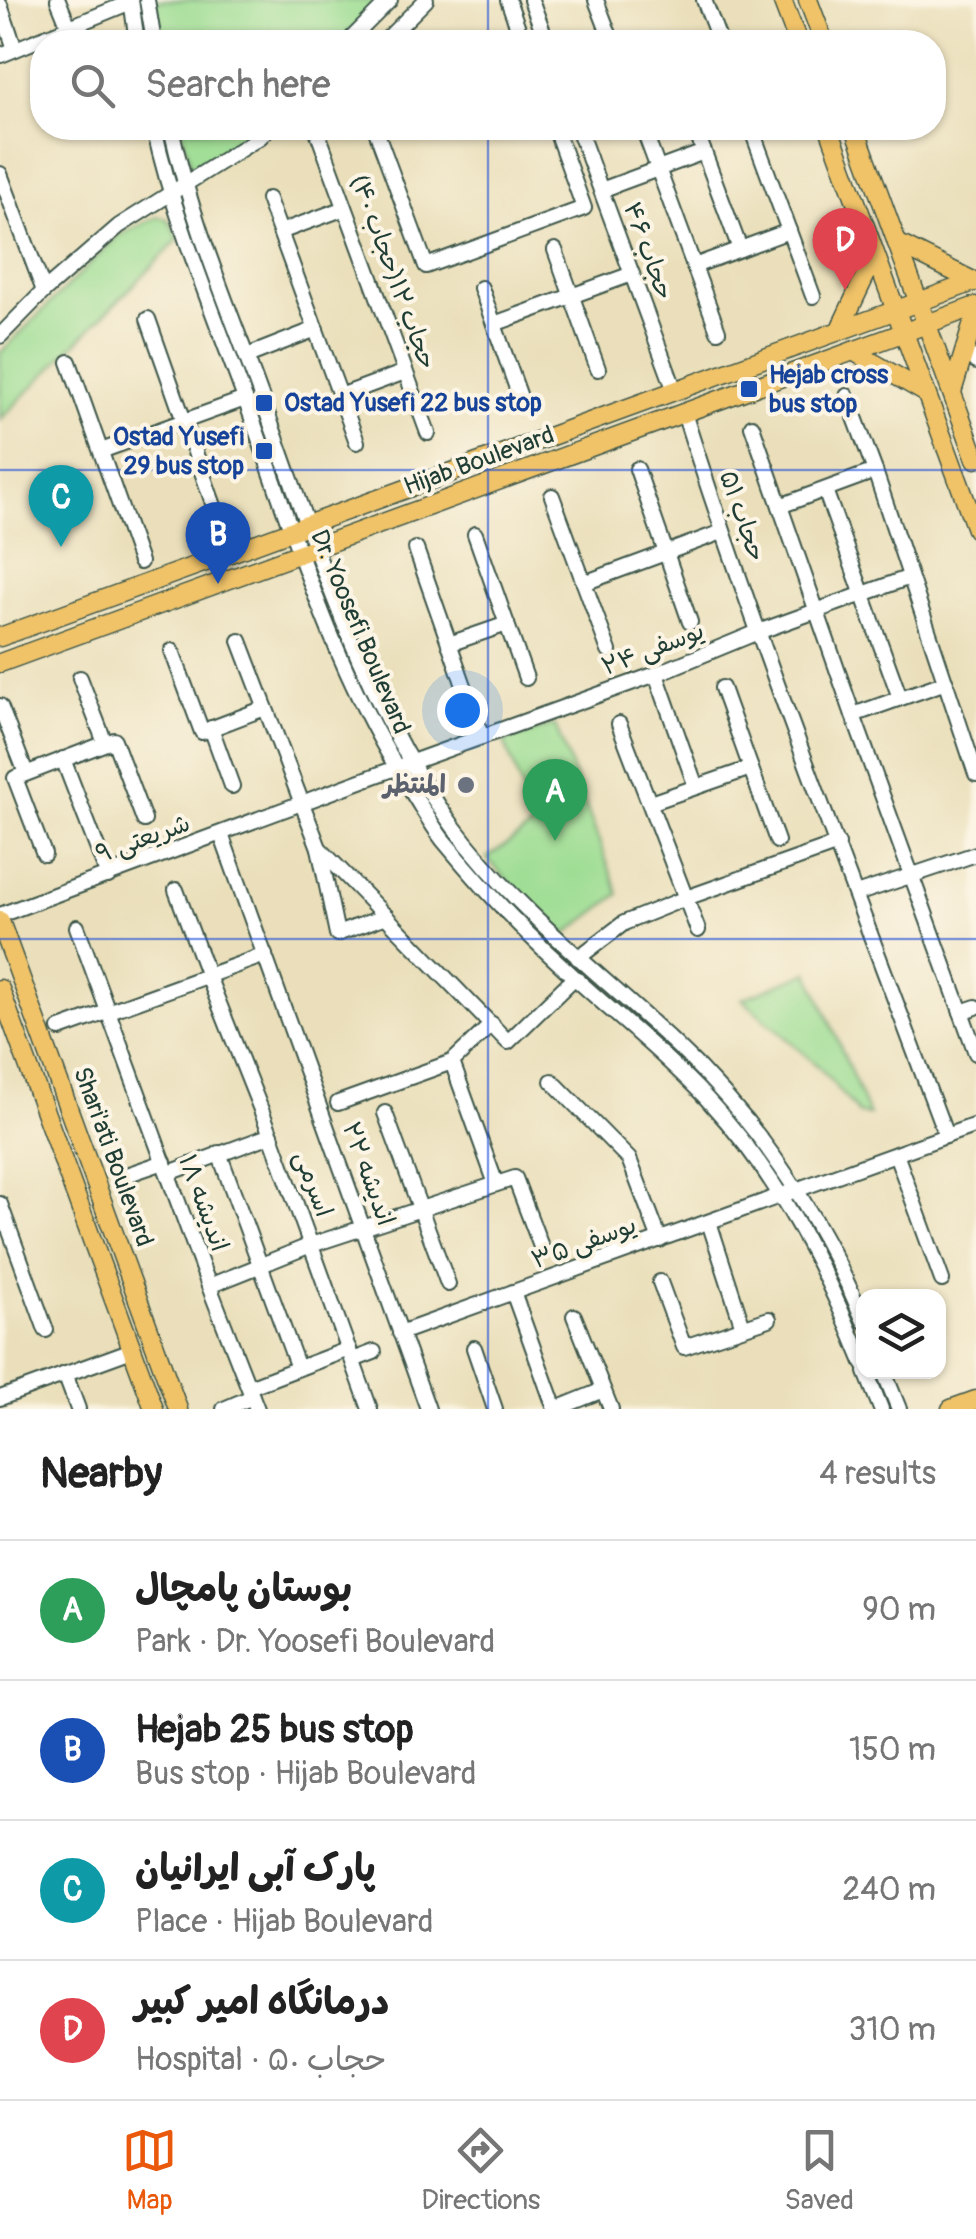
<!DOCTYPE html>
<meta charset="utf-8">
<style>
:root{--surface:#fff;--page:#f6f6f6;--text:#222;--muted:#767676;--line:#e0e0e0;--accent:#ea580c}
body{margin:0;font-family:Pangolin,"Playpen Sans Arabic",sans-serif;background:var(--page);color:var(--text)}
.controls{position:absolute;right:30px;bottom:30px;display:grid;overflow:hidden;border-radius:20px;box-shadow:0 2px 8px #0004}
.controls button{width:90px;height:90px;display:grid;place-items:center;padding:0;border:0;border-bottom:2px solid var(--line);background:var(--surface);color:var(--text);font:50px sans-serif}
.you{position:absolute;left:462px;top:710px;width:35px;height:35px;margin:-25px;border:8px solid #fff;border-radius:50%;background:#1a73e8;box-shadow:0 0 0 15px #1a73e833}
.badge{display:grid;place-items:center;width:65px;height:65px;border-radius:50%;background:var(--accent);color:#fff;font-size:32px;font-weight:700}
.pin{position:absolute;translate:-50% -82px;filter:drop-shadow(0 2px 5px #0008)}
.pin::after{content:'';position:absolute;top:52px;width:35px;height:30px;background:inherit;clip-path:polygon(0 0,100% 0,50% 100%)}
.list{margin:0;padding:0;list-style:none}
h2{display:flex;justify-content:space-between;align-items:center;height:130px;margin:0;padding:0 40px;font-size:42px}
h2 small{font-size:32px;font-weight:400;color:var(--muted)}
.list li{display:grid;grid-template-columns:65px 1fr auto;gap:30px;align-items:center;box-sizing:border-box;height:140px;padding:0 40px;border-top:2px solid var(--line)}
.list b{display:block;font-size:38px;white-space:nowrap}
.list p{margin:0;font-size:32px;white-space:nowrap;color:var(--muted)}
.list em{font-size:32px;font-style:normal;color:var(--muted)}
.icon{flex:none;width:55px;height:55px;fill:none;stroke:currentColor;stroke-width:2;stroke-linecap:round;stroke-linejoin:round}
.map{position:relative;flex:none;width:976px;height:1409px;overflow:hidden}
.search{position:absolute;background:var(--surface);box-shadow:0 2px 8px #0004;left:30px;right:30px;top:30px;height:110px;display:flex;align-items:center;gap:25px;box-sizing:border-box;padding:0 35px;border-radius:40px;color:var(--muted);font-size:38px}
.sheet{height:690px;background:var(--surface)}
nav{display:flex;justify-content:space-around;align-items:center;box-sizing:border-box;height:140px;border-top:2px solid var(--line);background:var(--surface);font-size:28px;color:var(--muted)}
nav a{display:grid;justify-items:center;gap:5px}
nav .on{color:var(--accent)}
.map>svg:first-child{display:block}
.green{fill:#9ddd93;stroke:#5e8d64;stroke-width:2.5}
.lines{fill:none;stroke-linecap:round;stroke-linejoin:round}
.minor-casing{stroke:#3d5548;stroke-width:18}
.major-casing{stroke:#3d5548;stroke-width:21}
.minor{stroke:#fff;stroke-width:14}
.major{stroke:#f0c369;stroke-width:18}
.grid{fill:none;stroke:#1d4ed8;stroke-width:2.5;stroke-opacity:0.55}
.transit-dot{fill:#1a4fb4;stroke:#fcf5e5;stroke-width:4}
.worship-dot{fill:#6b7280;stroke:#fcf5e5;stroke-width:4}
.labels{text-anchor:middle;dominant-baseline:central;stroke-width:8;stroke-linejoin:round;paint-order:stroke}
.street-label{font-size:25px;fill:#1f3d34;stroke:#fcf5e5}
.transit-label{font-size:25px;font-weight:bold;fill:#164399;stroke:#fcf5e5;text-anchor:start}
.worship-label{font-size:25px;font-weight:bold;fill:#5b616d;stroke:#fcf5e5;text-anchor:end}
</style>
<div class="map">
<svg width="976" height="1409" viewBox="0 0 976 1409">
<rect width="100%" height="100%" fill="#fcf5e5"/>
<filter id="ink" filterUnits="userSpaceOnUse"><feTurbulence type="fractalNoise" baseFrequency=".01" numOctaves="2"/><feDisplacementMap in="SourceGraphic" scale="20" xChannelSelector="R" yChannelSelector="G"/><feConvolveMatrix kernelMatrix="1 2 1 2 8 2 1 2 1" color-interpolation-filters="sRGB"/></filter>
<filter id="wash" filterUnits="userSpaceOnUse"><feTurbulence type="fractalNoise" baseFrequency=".0048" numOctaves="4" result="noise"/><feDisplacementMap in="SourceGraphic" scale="40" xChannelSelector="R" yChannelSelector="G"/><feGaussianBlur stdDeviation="2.25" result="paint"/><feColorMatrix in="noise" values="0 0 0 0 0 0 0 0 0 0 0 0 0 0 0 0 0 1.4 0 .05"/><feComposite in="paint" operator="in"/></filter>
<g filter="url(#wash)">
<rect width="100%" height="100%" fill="#eadfba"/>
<g class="green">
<polygon points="155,0 381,0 340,42 162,42"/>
<polygon points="181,128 257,128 192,170"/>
<polygon points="157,217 168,219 179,239 0,420 0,353 118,236"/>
<polygon points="555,725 619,894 565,935 521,896 487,858 535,825 504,741"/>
<polygon points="809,972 869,1115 859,1114 819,1067 742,999"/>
</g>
</g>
<g filter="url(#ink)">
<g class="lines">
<g class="minor-casing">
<g id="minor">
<polyline points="58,0 69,27"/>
<polyline points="131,0 137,42"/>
<polyline points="147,0 154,42"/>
<polyline points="508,0 523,42"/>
<polyline points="531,0 547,42"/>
<polyline points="596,0 612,42"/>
<polyline points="704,0 720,42"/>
<polyline points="0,5 15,49"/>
<polyline points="348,42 390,0"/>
<polyline points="384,42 426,0"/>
<polyline points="1,55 131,2"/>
<path d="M154,128c21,95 61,187 94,279 46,129 87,266 162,382 11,17 21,35 33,51 37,45 76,87 119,126 48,45 100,85 145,133 72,77 118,169 157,266"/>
<path d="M171,128c21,95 61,187 94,279 52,142 96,295 188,419 62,83 145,146 220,216 84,78 147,173 191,279"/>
<polyline points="316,128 428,433"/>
<polyline points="375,128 426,266 584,208 555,128"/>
<polyline points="578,128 675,391"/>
<polyline points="643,128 718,331"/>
<polyline points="695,128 740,249"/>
<polyline points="751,128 813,296"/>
<polyline points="0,174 44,291"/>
<polyline points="601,190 704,152"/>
<polyline points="268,199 357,442"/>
<polyline points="280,232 345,208"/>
<polyline points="555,250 598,369"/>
<polyline points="694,266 789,231"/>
<polyline points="481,288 520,397"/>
<polyline points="148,319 214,506"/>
<polyline points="494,324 632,274"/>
<polyline points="0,336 44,291 119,226 260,137 269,128"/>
<polyline points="247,356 316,329"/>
<polyline points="976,357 976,362"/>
<polyline points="69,362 140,562"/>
<polyline points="340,396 405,372"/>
<polyline points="847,396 875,471 976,774"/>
<path d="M684,413c78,244 173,483 262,723"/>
<polyline points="752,426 853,715 976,1053"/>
<polyline points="101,451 245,399"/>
<polyline points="637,469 690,622"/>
<polyline points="825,490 900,698"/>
<polyline points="552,496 609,651"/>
<polyline points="780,506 875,471"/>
<polyline points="475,534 526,678"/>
<polyline points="416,549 482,737"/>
<polyline points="584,583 722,532"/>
<polyline points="240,641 319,848 508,1042 574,978"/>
<polyline points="449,644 507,624"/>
<polyline points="172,651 202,732 265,708"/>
<polyline points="656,674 696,787"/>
<polyline points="80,678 105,743"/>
<polyline points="722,688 777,841"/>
<polyline points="0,706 26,773"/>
<polyline points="853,715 946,682"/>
<polyline points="619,724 698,930"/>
<polyline points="211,728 232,786"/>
<polyline points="63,759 108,876"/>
<polyline points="650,803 751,768"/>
<polyline points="221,834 428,1409"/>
<polyline points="319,848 337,934 386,916"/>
<polyline points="44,854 15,778 114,740 144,820"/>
<polyline points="176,890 208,976 271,1135 370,1409"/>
<polyline points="856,894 976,854"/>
<polyline points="0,915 412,762 656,674 758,632 910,577"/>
<polyline points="77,927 209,1286 257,1409"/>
<polyline points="578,958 624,923 686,898 838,844"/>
<polyline points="961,1012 976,1007"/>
<polyline points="60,1029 265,955"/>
<polyline points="452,1062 496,1184"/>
<polyline points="552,1081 629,1159 660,1240"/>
<polyline points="338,1103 452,1062 492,1024"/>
<polyline points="385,1113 448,1284"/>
<polyline points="219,1153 298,1368"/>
<polyline points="896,1154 942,1280"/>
<polyline points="169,1173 271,1135"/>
<polyline points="126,1175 164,1162"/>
<polyline points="0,1204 46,1330"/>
<polyline points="709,1222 743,1327"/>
<polyline points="660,1282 684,1347 769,1319"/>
<polyline points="209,1286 311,1245 515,1178 543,1252"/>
<polyline points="513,1292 555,1409"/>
<polyline points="574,1316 611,1409"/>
<polyline points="400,1333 976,1125"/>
<polyline points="474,1348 495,1409"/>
<polyline points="353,1360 374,1352"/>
<polyline points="866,1372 881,1409"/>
<polyline points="884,1372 899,1409"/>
<polyline points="65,1374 78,1409"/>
<polyline points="249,1387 349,1349"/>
<polyline points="0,1398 132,1350"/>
<polyline points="224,1409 252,1397"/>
<polyline points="556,1409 603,1390"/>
</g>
</g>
<g class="major-casing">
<g id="major">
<polyline points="782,0 798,42"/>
<polyline points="808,0 824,42"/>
<polyline points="829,128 976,529"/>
<polyline points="855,128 976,459"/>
<polyline points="897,243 975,282"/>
<polyline points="839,331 875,255"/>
<polyline points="853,351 926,393"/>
<polyline points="952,392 976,313"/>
<polyline points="0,637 976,281"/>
<polyline points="0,663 976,306"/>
<polyline points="0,921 178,1409"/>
<polyline points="0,989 154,1409"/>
<polyline points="951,1409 976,1400"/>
</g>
</g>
<use href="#minor" class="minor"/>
<use href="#major" class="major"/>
</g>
</g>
<path class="grid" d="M488,0v42M488,128v1281M0,470h976M0,939h976"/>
<g class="transit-dot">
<rect x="739" y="379" width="20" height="20" rx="5"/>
<rect x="254" y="393" width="20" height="20" rx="5"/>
<rect x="254" y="441" width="20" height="20" rx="5"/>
</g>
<circle class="worship-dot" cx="466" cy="785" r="10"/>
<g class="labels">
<g class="street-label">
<text transform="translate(648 251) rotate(70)">حجاب ۴۶</text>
<text transform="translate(393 272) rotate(70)">حجاب ۱۲(حجاب ۴۰)</text>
<text transform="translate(479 461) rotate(-20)">Hijab Boulevard</text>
<text transform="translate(742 516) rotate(71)">حجاب ۵۱</text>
<text transform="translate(360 632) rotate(67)">Dr. Yoosefi Boulevard</text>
<text transform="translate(653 649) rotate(-21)">یوسفی ۲۴</text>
<text transform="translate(143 839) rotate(-20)">شریعتی ۹</text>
<text transform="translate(113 1157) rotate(70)">Shari'ati Boulevard</text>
<text transform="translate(368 1174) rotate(70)">اندیشه ۲۲</text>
<text transform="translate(313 1184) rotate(70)">اسرمی</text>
<text transform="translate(203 1203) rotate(70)">اندیشه ۱۸</text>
<text transform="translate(584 1243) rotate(-20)">یوسفی ۳۵</text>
</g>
<g class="transit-label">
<text x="769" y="375">Hejab cross<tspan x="769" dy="29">bus stop</tspan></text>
<text x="284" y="403">Ostad Yusefi 22 bus stop</text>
<text x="244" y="437" text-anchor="end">Ostad Yusefi<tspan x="244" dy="29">29 bus stop</tspan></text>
</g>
<g class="worship-label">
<text x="446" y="785">المنتظر</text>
</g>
</g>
</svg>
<div class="controls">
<button><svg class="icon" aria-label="layers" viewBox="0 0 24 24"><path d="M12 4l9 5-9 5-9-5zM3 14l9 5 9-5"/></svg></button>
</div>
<div class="you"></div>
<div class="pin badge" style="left:555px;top:841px;background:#2e9e5b">A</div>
<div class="pin badge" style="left:218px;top:584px;background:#1a4fb4">B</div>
<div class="pin badge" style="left:61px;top:547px;background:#0f9aa8">C</div>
<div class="pin badge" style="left:845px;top:290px;background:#e0444e">D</div>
<div class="search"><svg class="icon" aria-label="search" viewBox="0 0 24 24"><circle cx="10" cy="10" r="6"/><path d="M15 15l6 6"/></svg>Search here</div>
</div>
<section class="sheet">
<h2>Nearby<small>4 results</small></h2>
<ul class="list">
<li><span class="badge" style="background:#2e9e5b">A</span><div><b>بوستان پامچال</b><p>Park · Dr. Yoosefi Boulevard</p></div><em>90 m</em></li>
<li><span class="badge" style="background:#1a4fb4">B</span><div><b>Hejab 25 bus stop</b><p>Bus stop · Hijab Boulevard</p></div><em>150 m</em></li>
<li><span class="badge" style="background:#0f9aa8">C</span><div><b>پارک آبی ایرانیان</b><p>Place · Hijab Boulevard</p></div><em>240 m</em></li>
<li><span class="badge" style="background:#e0444e">D</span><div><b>درمانگاه امیر کبیر</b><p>Hospital · حجاب ۵۰</p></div><em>310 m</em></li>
</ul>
</section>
<nav>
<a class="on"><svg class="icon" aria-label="map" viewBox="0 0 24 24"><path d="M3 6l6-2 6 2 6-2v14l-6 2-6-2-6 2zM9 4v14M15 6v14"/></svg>Map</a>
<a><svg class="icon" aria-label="directions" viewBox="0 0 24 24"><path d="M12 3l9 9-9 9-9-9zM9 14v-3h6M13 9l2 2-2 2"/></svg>Directions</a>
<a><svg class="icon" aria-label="saved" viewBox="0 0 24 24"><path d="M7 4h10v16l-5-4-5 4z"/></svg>Saved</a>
</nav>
